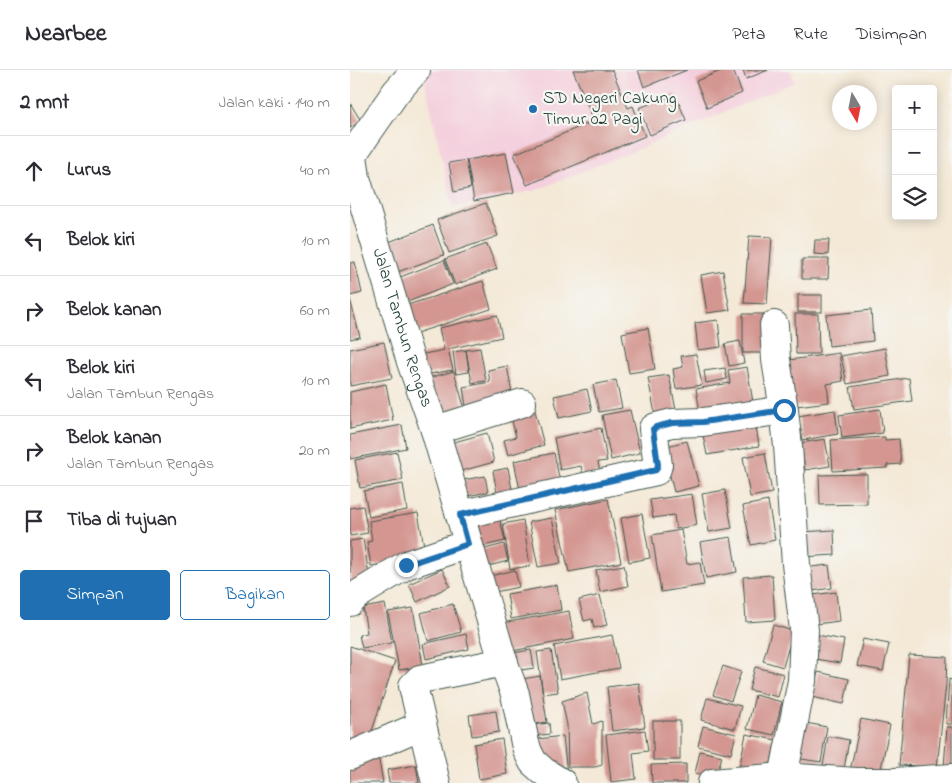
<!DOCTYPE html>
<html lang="id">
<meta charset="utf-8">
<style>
:root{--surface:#fff;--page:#f7f7f7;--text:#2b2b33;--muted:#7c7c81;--line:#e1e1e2;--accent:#1f6fb2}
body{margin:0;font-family:"Indie Flower",sans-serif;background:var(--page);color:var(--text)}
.controls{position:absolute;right:15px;top:15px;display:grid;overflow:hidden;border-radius:5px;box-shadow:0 2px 12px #0003}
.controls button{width:45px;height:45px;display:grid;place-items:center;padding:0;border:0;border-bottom:1px solid var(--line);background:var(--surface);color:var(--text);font:25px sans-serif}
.compass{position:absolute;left:482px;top:15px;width:45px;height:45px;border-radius:50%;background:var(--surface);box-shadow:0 2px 12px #0003;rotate:170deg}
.stop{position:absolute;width:15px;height:15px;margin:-11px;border:4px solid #1f6fb2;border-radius:50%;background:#fff}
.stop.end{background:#1f6fb2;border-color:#fff;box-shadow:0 1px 5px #0008}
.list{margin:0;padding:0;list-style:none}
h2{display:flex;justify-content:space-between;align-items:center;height:65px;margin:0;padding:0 20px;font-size:21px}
h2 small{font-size:16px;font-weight:400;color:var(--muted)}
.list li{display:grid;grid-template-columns:32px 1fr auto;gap:15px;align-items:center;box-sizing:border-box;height:70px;padding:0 20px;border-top:1px solid var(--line)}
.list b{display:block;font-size:19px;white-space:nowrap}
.list p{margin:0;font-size:16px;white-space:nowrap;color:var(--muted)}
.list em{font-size:16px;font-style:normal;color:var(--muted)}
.actions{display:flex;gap:10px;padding:15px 20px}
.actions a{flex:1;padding:11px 0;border:1px solid var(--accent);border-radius:5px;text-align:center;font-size:18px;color:var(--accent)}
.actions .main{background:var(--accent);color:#fff}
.icon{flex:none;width:28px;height:28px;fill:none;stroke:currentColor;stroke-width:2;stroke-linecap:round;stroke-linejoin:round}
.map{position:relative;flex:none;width:602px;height:713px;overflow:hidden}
header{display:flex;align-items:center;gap:30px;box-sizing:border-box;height:70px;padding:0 25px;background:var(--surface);border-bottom:1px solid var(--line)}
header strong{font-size:24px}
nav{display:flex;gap:28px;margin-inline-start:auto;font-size:18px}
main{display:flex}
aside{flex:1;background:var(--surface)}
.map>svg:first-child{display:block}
.built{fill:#f4cfdd}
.building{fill:#d49691}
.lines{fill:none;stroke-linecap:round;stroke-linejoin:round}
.minor-casing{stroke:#3f574c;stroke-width:30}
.minor{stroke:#fff;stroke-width:28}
.route{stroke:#1f6fb2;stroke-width:6}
.poi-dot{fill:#1f6fb2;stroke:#f6f6f2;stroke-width:2}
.labels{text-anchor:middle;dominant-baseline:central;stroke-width:4.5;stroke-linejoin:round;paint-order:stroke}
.poi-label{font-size:18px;fill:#1f3d34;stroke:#f6f6f2;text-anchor:start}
.street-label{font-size:18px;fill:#1f3d34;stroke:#f6f6f2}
</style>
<header>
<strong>Nearbee</strong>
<nav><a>Peta</a><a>Rute</a><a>Disimpan</a></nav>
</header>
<main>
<aside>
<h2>2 mnt<small>Jalan kaki · 140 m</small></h2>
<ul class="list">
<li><svg class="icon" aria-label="ahead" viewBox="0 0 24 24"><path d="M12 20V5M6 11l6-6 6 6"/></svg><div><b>Lurus</b></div><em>40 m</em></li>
<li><svg class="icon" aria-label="left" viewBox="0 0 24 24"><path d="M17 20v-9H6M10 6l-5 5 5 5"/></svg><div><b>Belok kiri</b></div><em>10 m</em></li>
<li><svg class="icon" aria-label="right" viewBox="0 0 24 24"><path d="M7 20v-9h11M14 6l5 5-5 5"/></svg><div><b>Belok kanan</b></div><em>60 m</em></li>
<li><svg class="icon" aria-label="left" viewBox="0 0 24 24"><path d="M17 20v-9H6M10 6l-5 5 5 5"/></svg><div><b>Belok kiri</b><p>Jalan Tambun Rengas</p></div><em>10 m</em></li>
<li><svg class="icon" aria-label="right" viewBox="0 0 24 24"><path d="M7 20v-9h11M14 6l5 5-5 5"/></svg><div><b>Belok kanan</b><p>Jalan Tambun Rengas</p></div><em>20 m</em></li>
<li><svg class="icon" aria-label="arrive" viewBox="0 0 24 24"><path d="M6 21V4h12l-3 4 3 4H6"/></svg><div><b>Tiba di tujuan</b></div></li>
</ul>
<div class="actions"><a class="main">Simpan</a><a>Bagikan</a></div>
</aside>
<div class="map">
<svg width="602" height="713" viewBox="0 0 602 713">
<rect width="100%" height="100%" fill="#f6f6f2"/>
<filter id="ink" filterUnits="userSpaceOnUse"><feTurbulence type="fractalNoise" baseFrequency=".02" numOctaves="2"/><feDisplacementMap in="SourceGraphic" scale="10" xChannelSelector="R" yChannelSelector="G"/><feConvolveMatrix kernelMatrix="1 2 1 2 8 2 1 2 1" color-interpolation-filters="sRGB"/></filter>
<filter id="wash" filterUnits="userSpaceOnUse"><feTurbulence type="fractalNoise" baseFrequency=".0096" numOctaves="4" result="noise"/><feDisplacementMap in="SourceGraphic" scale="20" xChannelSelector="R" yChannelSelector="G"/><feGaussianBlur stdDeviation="1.12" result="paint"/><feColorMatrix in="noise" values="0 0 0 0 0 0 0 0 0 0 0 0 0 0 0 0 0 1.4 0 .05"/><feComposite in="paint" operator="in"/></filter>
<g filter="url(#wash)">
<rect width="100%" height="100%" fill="#f4e9d7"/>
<g class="built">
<polygon points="76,0 270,0 299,75 186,120 103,138 73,3"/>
<polygon points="271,0 440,0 445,12 300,74"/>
</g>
<g id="blocks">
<g class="building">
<polygon points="223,0 262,0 278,38 283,36 295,66 177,115 164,84 244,51"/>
<polygon points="288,0 337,0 294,17"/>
<polygon points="373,0 383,0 392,23 357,38 346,11"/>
<polygon points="393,0 418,0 396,9"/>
<polygon points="325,24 336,50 300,65 289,38"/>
<polygon points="0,33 11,51 0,58"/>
<polygon points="156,83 164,123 124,131 117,90"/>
<polygon points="116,90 121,118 104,122 99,93"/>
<polygon points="136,133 148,166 99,183 87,150"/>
<polygon points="83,155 94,185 42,204 31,175"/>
<polygon points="399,166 422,167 417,234 394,233"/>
<polygon points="465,170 479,170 478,185 464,184"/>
<polygon points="137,174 147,199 105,215 95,189"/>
<polygon points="452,189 479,189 478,209 452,209"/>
<polygon points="94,190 103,214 50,235 40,211"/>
<polygon points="5,192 12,223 0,226 0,193"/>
<polygon points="373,201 380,240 357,243 351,205"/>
<polygon points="133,211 141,239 57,266 48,238"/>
<rect x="448" y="225" width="24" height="17"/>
<polygon points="0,229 10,267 0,269"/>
<polygon points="521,240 523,271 479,276 476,245"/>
<rect x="393" y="244" width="27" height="39"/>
<polygon points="445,244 468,244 469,284 446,284"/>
<polygon points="147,245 152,267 98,279 103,300 68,306 64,286 94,280 89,258"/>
<polygon points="368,250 371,277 348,280 345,253"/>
<polygon points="298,258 305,299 279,303 272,263"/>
<polygon points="390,271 394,293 379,296 375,274"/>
<polygon points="34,272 42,308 0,316 0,279"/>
<polygon points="130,278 136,311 122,313 116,280"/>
<polygon points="535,278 540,306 497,314 491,286"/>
<polygon points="116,280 119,302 106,304 103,282"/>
<polygon points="489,283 493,311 477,314 479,332 438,337 432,291"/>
<polygon points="346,284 352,315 326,319 323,299 333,297 331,286"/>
<polygon points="157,296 164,334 117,343 113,317 140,312 138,300"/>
<polygon points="397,297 404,338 351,347 346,319 380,313 378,300"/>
<polygon points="375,298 377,309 356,313 354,301"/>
<polygon points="104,301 117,347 85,357 72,310"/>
<polygon points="319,305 328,350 307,354 298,308"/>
<polygon points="559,308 562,331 504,339 500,317"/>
<polygon points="266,310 272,338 249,342 243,315"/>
<polygon points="36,314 43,350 0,359 0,322"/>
<polygon points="237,319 242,341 209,348 204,326"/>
<polygon points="184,337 194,375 158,385 154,370 166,367 160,343"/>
<polygon points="530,339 533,363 492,368 489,345"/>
<polygon points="280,340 290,383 261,390 252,345"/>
<polygon points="485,340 488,364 453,370 448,346"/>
<polygon points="405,350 409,376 357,385 352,360"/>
<polygon points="52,355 56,378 0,389 0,365"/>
<polygon points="251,358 257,391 248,392 250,402 233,406 231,396 210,400 204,368"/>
<polygon points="137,363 144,392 104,403 97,374"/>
<polygon points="535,367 535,370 549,369 551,394 537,395 537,398 483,401 481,370"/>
<polygon points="475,369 480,396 455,400 451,373"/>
<polygon points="337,371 349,416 324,422 313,377"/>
<polygon points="47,382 53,410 10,418 5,390"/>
<polygon points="204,383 211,417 171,425 164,391"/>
<polygon points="415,383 422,423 400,427 393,387"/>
<polygon points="158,398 163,425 148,428 143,401"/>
<polygon points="517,404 517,434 470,435 469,405"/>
<polygon points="135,406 138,422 112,427 108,411"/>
<polygon points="53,414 57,440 19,447 14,421"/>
<polygon points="375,420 382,458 359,462 352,424"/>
<polygon points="342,424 347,455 326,459 324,445 303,448 300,430"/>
<polygon points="258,429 271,492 219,502 205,440"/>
<polygon points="418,431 425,470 401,475 393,436"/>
<polygon points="13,436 18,463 0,466 0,438"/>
<polygon points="68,443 76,487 21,496 17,472 22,471 19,451"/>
<polygon points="292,444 300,488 279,492 271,448"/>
<polygon points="149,446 155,471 121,479 116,454"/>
<polygon points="202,448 211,493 188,497 179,452"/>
<polygon points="173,450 180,496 160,499 153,454"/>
<polygon points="331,460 337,494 350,492 354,515 311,522 302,465"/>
<polygon points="484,460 485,485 452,487 451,462"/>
<polygon points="381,467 387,502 356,508 350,472"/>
<polygon points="13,469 20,511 0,514 0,471"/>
<polygon points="154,474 158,491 127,499 123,482"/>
<polygon points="274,495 278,516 250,522 246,500"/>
<polygon points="479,495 482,518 455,522 452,498"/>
<polygon points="92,499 100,516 67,532 59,514"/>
<polygon points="165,500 169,517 140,523 136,507"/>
<polygon points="422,505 425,550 396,552 393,507"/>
<polygon points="207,515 211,540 161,549 157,524"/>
<polygon points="486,522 489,551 459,555 455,526"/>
<polygon points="250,525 257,555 244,558 242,549 234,551 229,530"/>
<polygon points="35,534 42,573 12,578 9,565 17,563 13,538"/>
<polygon points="103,534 111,562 78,571 71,543"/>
<polygon points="63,538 73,596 49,600 38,542"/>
<polygon points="219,541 224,569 152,583 147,554"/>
<polygon points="423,555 443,561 433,597 413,591"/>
<polygon points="116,564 119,579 76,589 73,574"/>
<polygon points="462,564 494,570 490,593 458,588"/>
<polygon points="262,565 269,598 210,609 204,576"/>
<polygon points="513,569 539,574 533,601 507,596"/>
<polygon points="0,576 45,591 20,667 0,679"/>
<polygon points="181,580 184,598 159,602 156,584"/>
<polygon points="201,580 208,622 193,624 187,582"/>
<polygon points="559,585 597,587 596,615 587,697 549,695"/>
<polygon points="373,596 391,602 381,631 363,625"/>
<polygon points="405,597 434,604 428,627 399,620"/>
<polygon points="468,602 499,609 494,634 462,627"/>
<polygon points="190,606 197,652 175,656 167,610"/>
<polygon points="599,609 602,610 602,654 596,654"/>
<polygon points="289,613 295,657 262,661 257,617"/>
<polygon points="237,623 243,654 252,651 252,695 245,697 218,697 217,655 212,631"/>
<polygon points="405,625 432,632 424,665 397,659"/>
<polygon points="357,628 391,636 385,659 351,650"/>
<polygon points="146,641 149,662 122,666 119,645"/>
<polygon points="511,649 540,655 529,708 500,701"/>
<rect x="303" y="651" width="27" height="39"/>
<polygon points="451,652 477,657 471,692 445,688"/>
<polygon points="199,653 200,664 183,666 182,655"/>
<polygon points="353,656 386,664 381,684 348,676"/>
<polygon points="597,657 602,657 602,698 594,697"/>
<polygon points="295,660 298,681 283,683 286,709 261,712 256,665"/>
<polygon points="396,664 426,670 418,705 389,699"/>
<polygon points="213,666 217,704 191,694 188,669"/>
<polygon points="478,666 499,670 493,705 472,702"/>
<polygon points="152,669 157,704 129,709 124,674"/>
<polygon points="350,681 372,686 366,708 345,703"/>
<polygon points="28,685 33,713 0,713 0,690"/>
<polygon points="336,694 336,713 302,713 301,695"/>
<polygon points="66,695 69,713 39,713 37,700"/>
</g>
</g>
</g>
<g filter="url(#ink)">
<use href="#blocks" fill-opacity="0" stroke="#3f574c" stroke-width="1"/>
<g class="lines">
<g class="minor-casing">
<g id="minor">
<path id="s1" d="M66,0l-20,22 -39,56 -4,7 3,23 55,184 24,68 67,228 13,36 10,49 3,9 5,10 10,9 19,12"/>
<polyline points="424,255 426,290 434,340 438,376 446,494 454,560 452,611 433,707"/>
<polyline points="85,360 172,333"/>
<polyline points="110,445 306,401 308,395 303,359 306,357 322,353 353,352 434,340"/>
<polyline points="0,532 7,525 56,495 118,474"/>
<polyline points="0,686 72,655"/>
<polyline points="86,713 63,616 70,609 154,592"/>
<polyline points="362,713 433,707 506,712 545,712 602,708"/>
</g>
</g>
<use href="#minor" class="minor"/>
</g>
</g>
<g class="lines" filter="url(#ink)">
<polyline class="route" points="56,495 118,474 110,445 306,400 308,395 303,359 306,357 322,353 353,352 434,340"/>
</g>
<circle class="poi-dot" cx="183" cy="39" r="5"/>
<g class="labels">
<g class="poi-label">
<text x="193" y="29">SD Negeri Cakung<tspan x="193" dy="21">Timur 02 Pagi</tspan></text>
</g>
<g class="street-label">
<text stroke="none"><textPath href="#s1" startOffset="286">Jalan Tambun Rengas</textPath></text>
</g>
</g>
</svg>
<div class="controls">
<button>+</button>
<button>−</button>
<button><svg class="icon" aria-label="layers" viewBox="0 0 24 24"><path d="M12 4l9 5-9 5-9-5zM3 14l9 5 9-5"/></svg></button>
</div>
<svg class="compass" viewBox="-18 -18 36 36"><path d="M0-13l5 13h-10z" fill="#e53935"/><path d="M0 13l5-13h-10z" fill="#7c7c81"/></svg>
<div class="stop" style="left:434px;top:340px"></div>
<div class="stop end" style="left:56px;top:495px"></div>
</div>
</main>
